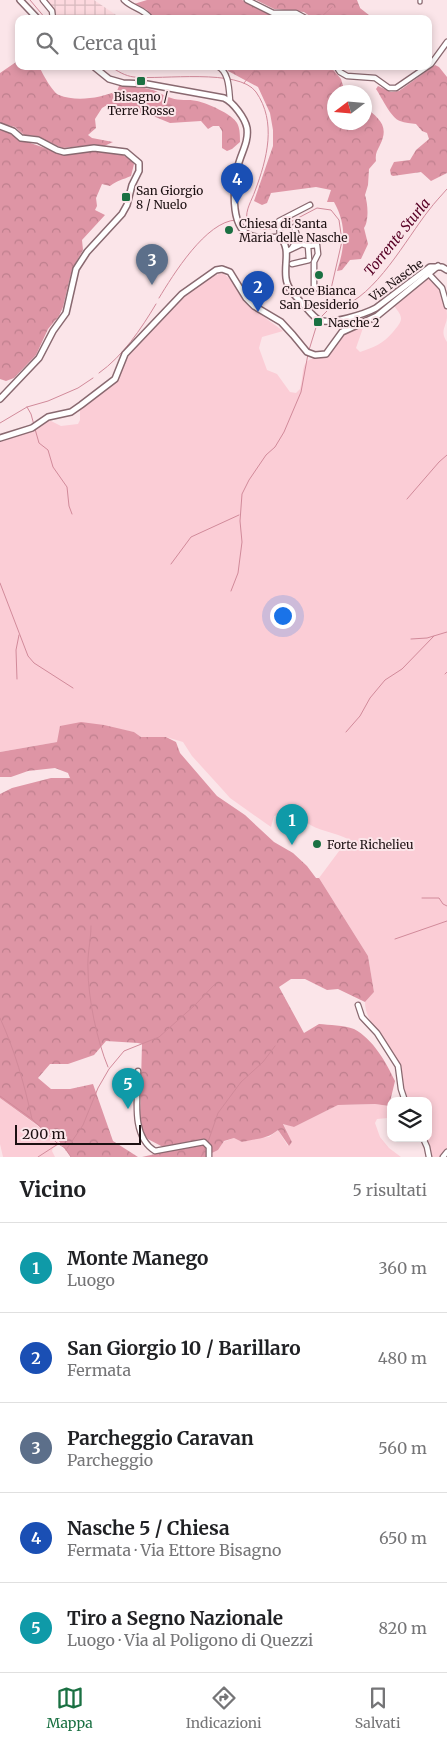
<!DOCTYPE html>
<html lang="it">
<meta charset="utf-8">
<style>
:root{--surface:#fff;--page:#f6f6f6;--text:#202124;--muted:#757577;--line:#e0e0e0;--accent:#1a7042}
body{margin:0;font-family:Merriweather,serif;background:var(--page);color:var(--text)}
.controls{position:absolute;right:15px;bottom:15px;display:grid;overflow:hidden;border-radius:10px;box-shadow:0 2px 8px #0003}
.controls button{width:45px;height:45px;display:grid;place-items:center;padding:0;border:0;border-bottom:1px solid var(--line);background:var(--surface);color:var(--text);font:25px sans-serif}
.compass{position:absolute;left:327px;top:85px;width:45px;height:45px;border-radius:50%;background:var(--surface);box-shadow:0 2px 8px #0003;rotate:254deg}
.scale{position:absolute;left:15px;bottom:12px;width:126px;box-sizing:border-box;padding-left:5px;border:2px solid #1c1012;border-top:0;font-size:14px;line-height:18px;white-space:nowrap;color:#1c1012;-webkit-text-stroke:4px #fbe5e9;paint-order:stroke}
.you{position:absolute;left:282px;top:615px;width:18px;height:18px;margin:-12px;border:4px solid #fff;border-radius:50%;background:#1a73e8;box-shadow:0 0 0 8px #1a73e833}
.badge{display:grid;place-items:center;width:32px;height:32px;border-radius:50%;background:var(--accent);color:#fff;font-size:16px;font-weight:700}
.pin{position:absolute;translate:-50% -41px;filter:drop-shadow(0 1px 2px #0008)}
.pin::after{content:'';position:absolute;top:26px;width:18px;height:15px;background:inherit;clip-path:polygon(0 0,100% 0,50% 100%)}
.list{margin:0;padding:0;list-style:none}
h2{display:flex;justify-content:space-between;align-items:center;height:65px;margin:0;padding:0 20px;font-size:21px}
h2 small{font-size:16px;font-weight:400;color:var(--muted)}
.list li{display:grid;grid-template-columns:32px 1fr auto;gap:15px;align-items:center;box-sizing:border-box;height:90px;padding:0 20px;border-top:1px solid var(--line)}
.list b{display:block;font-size:19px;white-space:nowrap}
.list p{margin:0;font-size:16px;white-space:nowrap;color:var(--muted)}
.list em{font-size:16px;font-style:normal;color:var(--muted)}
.icon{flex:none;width:28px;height:28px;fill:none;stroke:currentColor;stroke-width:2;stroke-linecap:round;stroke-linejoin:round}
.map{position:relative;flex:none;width:447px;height:1157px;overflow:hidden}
.search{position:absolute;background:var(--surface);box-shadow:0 2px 8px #0003;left:15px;right:15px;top:15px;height:55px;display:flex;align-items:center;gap:12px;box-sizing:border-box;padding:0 18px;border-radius:10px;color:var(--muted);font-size:19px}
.sheet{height:515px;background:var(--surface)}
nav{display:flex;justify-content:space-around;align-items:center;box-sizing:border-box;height:70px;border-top:1px solid var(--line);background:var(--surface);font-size:14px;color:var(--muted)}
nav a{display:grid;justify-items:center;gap:2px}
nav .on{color:var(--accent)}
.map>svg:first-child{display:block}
.industrial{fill:url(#industrial-grid)}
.green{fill:#fbcdd6}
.forest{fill:url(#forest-crowns)}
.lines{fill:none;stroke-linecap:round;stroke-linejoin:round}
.stream{stroke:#d18a9a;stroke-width:1}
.pedestrian-casing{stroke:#896970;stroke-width:5.5}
.minor-casing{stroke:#896970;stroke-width:7}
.tertiary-casing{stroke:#896970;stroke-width:8}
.pedestrian{stroke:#fff;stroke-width:3}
.minor{stroke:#fff;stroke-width:4.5}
.tertiary{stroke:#fff;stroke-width:5}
.poi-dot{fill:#1a7042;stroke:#fbe5e9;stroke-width:2}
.labels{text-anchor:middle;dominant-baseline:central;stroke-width:4;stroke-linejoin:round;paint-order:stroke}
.poi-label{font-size:12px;fill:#1c1012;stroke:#fbe5e9;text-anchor:start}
.street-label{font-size:12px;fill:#1c1012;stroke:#fbe5e9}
.water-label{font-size:14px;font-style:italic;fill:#580025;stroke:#fbe5e9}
</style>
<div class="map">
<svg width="447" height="1157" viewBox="0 0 447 1157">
<defs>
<pattern id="industrial-grid" width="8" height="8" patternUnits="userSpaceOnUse" patternTransform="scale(1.25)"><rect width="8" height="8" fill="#fdd9df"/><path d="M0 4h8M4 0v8" fill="none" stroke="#d8b9be"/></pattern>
<pattern id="forest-crowns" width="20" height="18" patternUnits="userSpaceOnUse" patternTransform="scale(1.25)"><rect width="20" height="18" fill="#de95a5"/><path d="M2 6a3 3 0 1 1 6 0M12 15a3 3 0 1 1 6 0" fill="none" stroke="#be7f8d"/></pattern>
</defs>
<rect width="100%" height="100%" fill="#fbe5e9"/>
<polygon class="industrial" points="43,0 94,0 122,19 55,19 41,3"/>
<g class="green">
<path d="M223,273l8,7 13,22 39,29 -21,6 -3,11 8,22 10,4 13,18 6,1 4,-4c6,-22 -3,-30 27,-34l14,-19 8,-5 15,-6 -8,23 4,4c14,-5 23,-8 33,-20 10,-12 11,-14 1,-26l36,-30c10,12 17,24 17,40 0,10 -8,15 0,26v810l-4,5h-12l-8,-19h5v-37h-23c-2,-12 -2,-28 -7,-38 -9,-21 -33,-39 -33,-61l9,-10 -6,-36 -49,-78 29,-39c-13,-7 -31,-8 -42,-17 -4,-3 -7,-9 -10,-13l-22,7 -3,11 -41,-29 -8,-9 -30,-33 -9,-14 -17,-5h-25l-7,-5 -41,-8 -36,18 -57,10v-312l37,-11 9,-8h5l10,5 17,-2 2,-4v-11c12,-9 27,-18 37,-29 6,-8 6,-18 13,-27 15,-20 69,-77 93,-80z"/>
<polygon points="0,1098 58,1141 60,1144 53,1148 52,1151 55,1157 3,1157 0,1144"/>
<polygon points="375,1104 389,1106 388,1118 377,1119 375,1123 380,1137 389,1148 401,1157 211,1157 212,1153 218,1150 223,1142 234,1138 242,1142 257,1138 269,1137 278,1130 288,1146 292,1142 283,1123 294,1127 338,1105"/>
</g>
<g class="forest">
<polygon points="147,0 242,0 271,14 292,16 300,19 153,19 147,10 134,4"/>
<polygon points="256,0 357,0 360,8 374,19 314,19 304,12 274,9"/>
<path d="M19,60v6h20c3,7 14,27 20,29 17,7 42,3 58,-4l2,-5c11,0 23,1 34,4 6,2 11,6 18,8 9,3 17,1 26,3 10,2 35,13 40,22 3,5 3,13 3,19l-8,7 -5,2 -5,-3v-17l-3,-5h-6l-5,3 -7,-8 -31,2 -17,-7 -17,-3 -7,-5 -22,-3 -5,3 -7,11 1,9 -8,7 4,3 21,4 -11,5 -11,-2 -29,3 -25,-12 -13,-1 -9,-8 -15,-4v-50z"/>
<path d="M435,65l4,2 8,10v96l-16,8 -10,-9 -28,4 -2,-1 -1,-5 4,-8 16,-2 6,-10 13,-11 -2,-6 -5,-2 -6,-7c-5,-1 -11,-1 -16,-3 -9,-3 -18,-23 -24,-32l2,-3 13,6 8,-1z"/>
<path d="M225,66h105l11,13 3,10 3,3h-13v30h30l1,-15c13,11 25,18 15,38 -3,6 -5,9 -4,16l-7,8 -1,16 -3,10c3,9 4,26 -1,33l4,16 -7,15 -11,1 -8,10 -5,1c8,-24 10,-46 -3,-69h-7l4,-12 -15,-3 -45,6 -4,10 -5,2 -8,-4 19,-55v-16l-3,-17 -12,-26 -30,-16z"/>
<path d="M0,130l9,3 10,6 43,15 30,-3 27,2 11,6 4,5 -3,12c-9,4 -13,4 -21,10l-8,-2 -6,14 1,8 -2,4 10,5 -23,25 1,10 -11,19 -9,38 -4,9 -11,13 -12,26 -22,23 -8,3 -6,-2z"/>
<path d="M81,722l23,3 30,7 7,5h25l10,5 4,11 37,43 28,19 29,27 19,11 14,13 9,12h3l49,78 6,36 -9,10 -27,-13 -11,1 -22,-11h-14l-12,8 25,46 15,-9c10,1 25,1 35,5 19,10 32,33 41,52l-6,25 -14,-2 -37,1 -44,22 -11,-3 9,18 -3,4 -11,-16c-12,10 -22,8 -36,12l-8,-4 -10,3 -6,9 -6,3 -1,-7 -5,-5 -43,6 -19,-10 -4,-19 2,-74 -4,-1 -32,-2 -12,14 -26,9h-18l-12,14 13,11h19l23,-5 20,57 25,16h-67l-13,-17 -58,-42v-304l12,-6 39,-10h19l-2,-5 -13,-5 -27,3 -17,6h-11v-25l57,-10 3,-16z"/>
<polygon points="198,1144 205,1145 208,1150 207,1157 142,1157"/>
</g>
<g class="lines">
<g class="stream">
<polyline points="30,0 46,19"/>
<polyline points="319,19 332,7"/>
<path d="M110,66c7,5 15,10 24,11 28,3 105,-9 122,15 21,30 11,67 -1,99 -3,9 -10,19 -8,29 2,12 21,10 30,8"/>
<polyline points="244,83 258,66"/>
<path d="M281,227l36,-19 14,2 8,10 3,21 -11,48 3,15 5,4c37,-12 67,-69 90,-98 6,-8 12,-14 18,-21"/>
<path d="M159,298c14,-23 47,-77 77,-78"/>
<polyline points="320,318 333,305"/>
<polyline points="309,350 318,321"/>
<path d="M99,373c24,-17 42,-44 57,-69"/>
<polyline points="27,407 31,414 34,425"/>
<polyline points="0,423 27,407 48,401 78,388 93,378"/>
<polyline points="35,429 39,443 48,450 53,467 67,487 69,506 72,514"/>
<polyline points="407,499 439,462 447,455"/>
<polyline points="171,564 191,537 239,515"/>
<polyline points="0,583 28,656 34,663 73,688"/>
<polyline points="231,591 238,573 242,542 240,521 242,494 249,480 266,455 275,447 284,432 301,392 308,354"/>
<polyline points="411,639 427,638 447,632"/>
<polyline points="445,674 447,672"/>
<polyline points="17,679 16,650 19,635"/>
<polyline points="346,732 360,716 370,698 385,680 402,669 434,636"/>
<polyline points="422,898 439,898 443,904 447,906"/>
<path d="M91,926c0,14 -4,29 -3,43 0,29 9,72 20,98"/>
<polyline points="395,939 447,921"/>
<path d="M0,1018c15,33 24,65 32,101"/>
<polyline points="0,1096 32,1119 57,1143 65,1148 71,1157"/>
<polyline points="208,1142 218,1113 241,1082 263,1062 275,1046"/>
<polyline points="66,1150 83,1125 98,1088 109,1069 124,1051 159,1037 195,1005 215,984"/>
<polyline points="38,1157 58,1144"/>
<polyline points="201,1157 206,1146"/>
</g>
<g class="pedestrian-casing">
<polyline id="pedestrian" points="420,0 420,2"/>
</g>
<g class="minor-casing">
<g id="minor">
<polyline points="43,0 52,11 53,19"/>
<path d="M124,0c9,9 19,8 27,19"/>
<polyline points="247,0 273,13 296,13 307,19"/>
<path d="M217,66c12,5 12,23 13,35"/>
<polyline points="336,66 340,72 347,76 375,78 389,88 396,88 431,64 447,42"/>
<polyline points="280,237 279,221 310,205"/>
<polyline points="308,246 317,245 318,254 314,262 314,286 316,288"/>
<polyline points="292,248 298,238 294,227"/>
<polyline points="287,251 302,244 308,246 309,260 292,264"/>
<polyline points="428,273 442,288 447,306"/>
<polyline points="358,1005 362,1017 377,1033 398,1066 401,1089 405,1101"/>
<path d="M138,1071c0,25 -8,65 17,80l49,-9 5,5v10"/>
<polyline points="423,1138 427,1147 429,1157"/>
<polyline points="443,1157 447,1152"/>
</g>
</g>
<g class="tertiary-casing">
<g id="tertiary">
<polyline points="20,0 38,19"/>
<path d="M93,66l16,13 14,4 24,1 77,14c9,4 21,20 23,30 2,14 -6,25 -9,38 -4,17 -9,59 11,69 9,4 21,3 31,2 11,12 4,25 6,41 1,10 9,18 16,25 6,6 10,13 17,17 11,5 46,-6 57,-12l54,-41h12l5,3"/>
<polyline points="0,126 13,131 21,138 38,140 57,150 64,152 94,148 126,152 139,163 139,171 132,185 127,205 122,214 87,252 76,269 66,313 53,331 39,358 0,399"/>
<polyline points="0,438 32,428 48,417 71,412 81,405 115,379 125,354 182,294 216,270 222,269 230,272 246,298 254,306 281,322 293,335 307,352 315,355 326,354 342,332 377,316 438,266"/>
</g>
</g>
<use href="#pedestrian" class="pedestrian"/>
<use href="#minor" class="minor"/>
<use href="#tertiary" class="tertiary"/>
</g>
<g class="poi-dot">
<rect x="136" y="76" width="10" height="10" rx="2.5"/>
<rect x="121" y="192" width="10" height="10" rx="2.5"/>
<circle cx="229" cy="230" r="5"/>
<circle cx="319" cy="275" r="5"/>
<rect x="313" y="317" width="10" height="10" rx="2.5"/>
<circle cx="317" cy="844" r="5"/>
</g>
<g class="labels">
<g class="poi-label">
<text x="141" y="96" text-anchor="middle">Bisagno /<tspan x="141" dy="14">Terre Rosse</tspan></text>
<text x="136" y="190">San Giorgio<tspan x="136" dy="14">8 / Nuelo</tspan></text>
<text x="239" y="223">Chiesa di Santa<tspan x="239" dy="14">Maria delle Nasche</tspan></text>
<text x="319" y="290" text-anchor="middle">Croce Bianca<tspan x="319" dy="14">San Desiderio</tspan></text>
<text x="328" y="322">Nasche 2</text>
<text x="327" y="844">Forte Richelieu</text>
</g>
<g class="street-label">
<text transform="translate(396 280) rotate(-36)">Via Nasche</text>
</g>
<g class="water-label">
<text transform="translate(397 237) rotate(-51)">Torrente Sturla</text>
</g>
</g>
</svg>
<div class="controls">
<button><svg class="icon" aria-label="layers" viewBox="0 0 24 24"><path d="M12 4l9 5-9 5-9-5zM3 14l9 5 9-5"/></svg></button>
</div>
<svg class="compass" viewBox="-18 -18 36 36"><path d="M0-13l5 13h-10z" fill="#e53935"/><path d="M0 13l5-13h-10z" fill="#757577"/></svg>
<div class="scale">200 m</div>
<div class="you"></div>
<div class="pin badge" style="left:292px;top:845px;background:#0f9aa8">1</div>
<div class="pin badge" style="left:258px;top:312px;background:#1a4fb4">2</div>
<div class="pin badge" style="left:152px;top:285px;background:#5c6f8a">3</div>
<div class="pin badge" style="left:237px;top:204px;background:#1a4fb4">4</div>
<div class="pin badge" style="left:128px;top:1109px;background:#0f9aa8">5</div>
<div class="search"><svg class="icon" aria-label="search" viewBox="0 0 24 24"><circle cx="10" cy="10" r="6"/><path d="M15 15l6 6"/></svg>Cerca qui</div>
</div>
<section class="sheet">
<h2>Vicino<small>5 risultati</small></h2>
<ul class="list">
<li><span class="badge" style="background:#0f9aa8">1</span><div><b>Monte Manego</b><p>Luogo</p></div><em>360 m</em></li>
<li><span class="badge" style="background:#1a4fb4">2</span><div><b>San Giorgio 10 / Barillaro</b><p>Fermata</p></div><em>480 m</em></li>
<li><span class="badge" style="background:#5c6f8a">3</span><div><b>Parcheggio Caravan</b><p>Parcheggio</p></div><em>560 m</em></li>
<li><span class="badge" style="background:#1a4fb4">4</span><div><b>Nasche 5 / Chiesa</b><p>Fermata · Via Ettore Bisagno</p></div><em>650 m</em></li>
<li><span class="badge" style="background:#0f9aa8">5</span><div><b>Tiro a Segno Nazionale</b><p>Luogo · Via al Poligono di Quezzi</p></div><em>820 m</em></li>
</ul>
</section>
<nav>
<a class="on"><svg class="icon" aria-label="map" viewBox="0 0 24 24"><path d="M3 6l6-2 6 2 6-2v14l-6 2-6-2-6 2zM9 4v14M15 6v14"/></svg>Mappa</a>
<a><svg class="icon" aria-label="directions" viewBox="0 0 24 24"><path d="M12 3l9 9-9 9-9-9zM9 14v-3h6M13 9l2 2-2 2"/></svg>Indicazioni</a>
<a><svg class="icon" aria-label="saved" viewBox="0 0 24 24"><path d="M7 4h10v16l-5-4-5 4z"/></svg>Salvati</a>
</nav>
